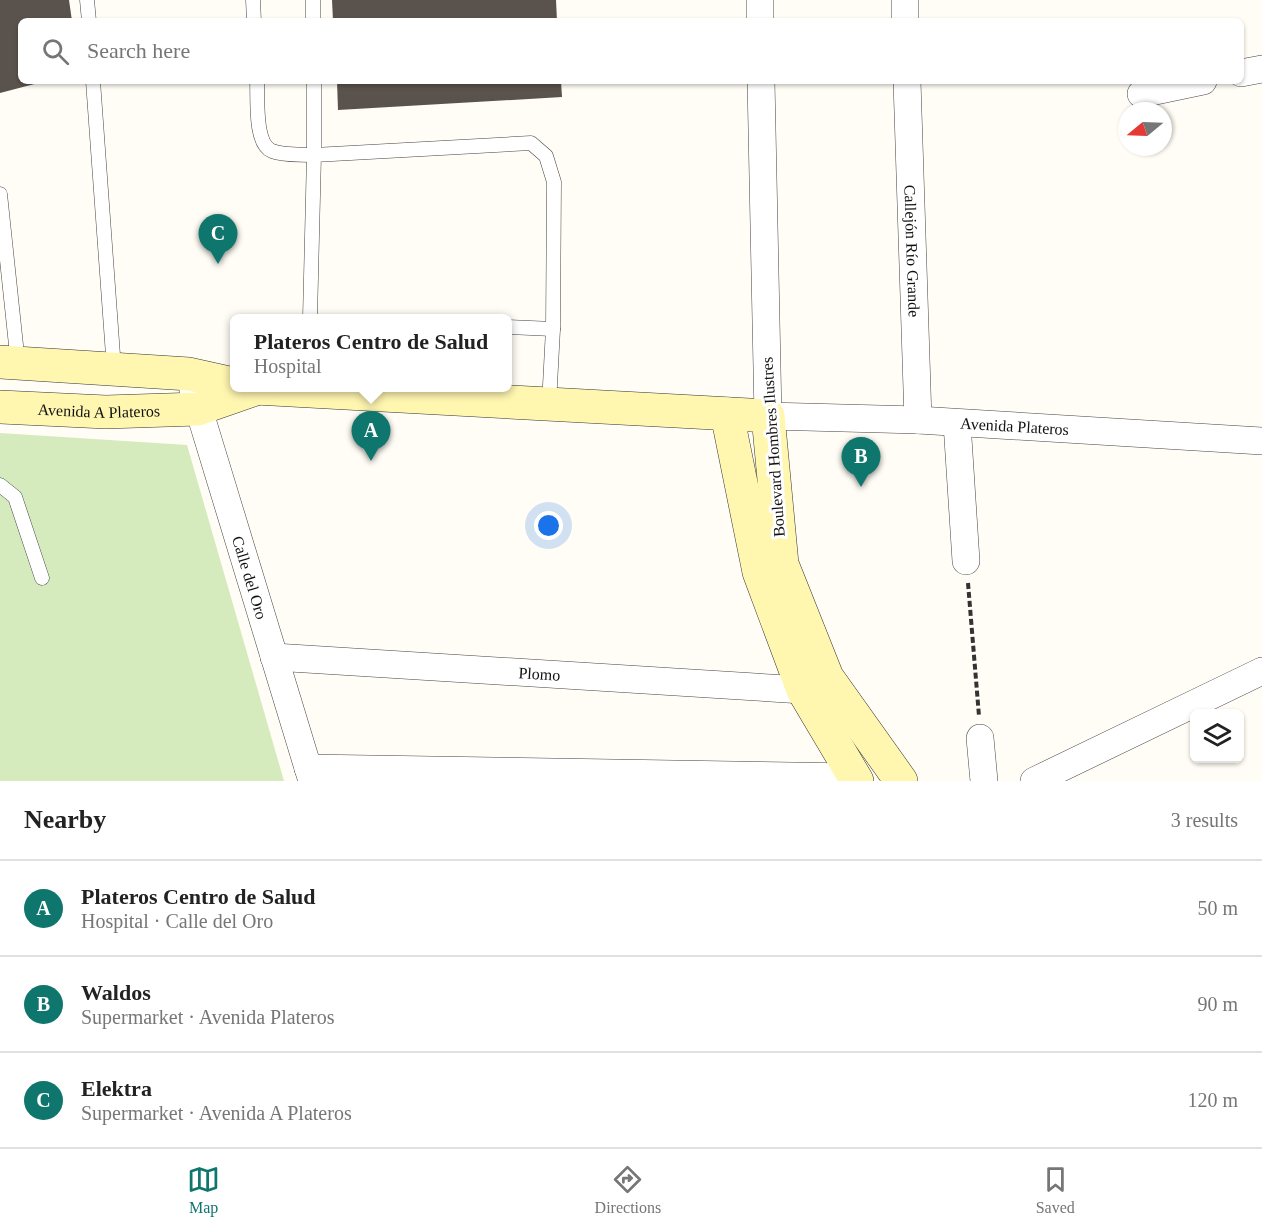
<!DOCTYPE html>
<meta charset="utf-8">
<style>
:root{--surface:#fff;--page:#f2f2f2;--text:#222;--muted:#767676;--line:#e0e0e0;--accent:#0f766e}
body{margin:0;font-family:"Times New Roman",serif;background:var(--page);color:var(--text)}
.controls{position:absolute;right:18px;bottom:18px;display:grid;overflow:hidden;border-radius:9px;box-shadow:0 2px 4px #0004}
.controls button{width:54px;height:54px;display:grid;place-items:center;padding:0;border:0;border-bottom:2px solid var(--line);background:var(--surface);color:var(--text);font:30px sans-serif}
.compass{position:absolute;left:1118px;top:102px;width:54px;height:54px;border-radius:50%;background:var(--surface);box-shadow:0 2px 4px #0004;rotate:251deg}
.you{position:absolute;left:549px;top:526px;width:21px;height:21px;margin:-15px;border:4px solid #fff;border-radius:50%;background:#1a73e8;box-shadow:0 0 0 9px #1a73e833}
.badge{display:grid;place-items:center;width:39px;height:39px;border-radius:50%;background:var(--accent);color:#fff;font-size:20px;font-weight:700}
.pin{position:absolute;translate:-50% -50px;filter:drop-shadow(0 2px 3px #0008)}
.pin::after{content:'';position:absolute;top:32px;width:21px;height:18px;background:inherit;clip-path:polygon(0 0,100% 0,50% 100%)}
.popup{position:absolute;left:230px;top:314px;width:282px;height:78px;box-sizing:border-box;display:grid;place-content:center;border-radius:9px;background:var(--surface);filter:drop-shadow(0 2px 4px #0005);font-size:20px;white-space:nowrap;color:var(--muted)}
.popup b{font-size:22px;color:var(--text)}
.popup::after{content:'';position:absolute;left:50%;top:100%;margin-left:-12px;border:12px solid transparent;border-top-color:var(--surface)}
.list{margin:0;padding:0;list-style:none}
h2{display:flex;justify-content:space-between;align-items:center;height:78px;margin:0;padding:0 24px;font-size:26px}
h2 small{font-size:20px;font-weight:400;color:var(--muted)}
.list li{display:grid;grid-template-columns:39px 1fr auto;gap:18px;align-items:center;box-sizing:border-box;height:96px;padding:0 24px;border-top:2px solid var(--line)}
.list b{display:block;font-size:22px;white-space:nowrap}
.list p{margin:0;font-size:20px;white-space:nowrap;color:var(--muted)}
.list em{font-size:20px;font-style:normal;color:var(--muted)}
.icon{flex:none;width:33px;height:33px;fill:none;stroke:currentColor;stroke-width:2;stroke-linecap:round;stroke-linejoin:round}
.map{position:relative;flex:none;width:1262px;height:781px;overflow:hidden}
.search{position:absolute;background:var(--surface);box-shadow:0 2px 4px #0004;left:18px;right:18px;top:18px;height:66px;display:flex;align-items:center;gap:15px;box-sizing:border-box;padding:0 21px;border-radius:9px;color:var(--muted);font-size:22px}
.sheet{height:366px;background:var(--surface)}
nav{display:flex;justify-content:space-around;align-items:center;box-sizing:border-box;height:84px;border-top:2px solid var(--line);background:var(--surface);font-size:16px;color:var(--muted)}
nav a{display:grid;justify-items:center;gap:3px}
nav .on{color:var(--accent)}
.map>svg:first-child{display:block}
.green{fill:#d5ebbd}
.building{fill:#5a524d}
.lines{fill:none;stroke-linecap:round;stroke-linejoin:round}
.lane-casing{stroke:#444;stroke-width:15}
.street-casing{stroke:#444;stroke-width:28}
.secondary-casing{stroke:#333;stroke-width:34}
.path{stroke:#333;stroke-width:4;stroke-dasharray:6 3;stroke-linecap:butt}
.lane{stroke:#fff;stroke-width:14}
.street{stroke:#fff;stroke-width:27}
.secondary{stroke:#fff6b0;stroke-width:33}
.labels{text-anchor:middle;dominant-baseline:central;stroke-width:6;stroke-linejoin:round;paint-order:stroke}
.street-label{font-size:16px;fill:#111;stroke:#fff}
</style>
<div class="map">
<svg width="1262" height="781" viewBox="0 0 1262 781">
<rect width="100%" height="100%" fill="#fffdf5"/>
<polygon class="green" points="0,433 187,445 284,781 0,781"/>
<g class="building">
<polygon points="0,0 69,0 72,21 21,21 21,81 42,82 0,93"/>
<polygon points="332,0 556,0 557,21 333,21"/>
<polygon points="337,81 561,81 562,97 338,110"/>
</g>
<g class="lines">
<g class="lane-casing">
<g id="lane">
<polyline points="87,0 89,21"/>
<polyline points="253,0 254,21"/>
<polyline points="313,0 313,21"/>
<polyline points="93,81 114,369"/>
<path d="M257,81c1,17 -3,63 15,70 12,5 30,3 42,4v-74"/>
<polyline points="0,194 18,364"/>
<polyline points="310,318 314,155 531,143 546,156 554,182 553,329 549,404"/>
<polyline points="508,327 553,329"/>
<polyline points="0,485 15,497 42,578"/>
</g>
</g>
<g class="street-casing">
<g id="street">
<polyline points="760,0 760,21"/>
<polyline points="905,0 905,21"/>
<polyline points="1241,73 1262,69"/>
<path id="s1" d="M761,81l7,335 150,4 344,21"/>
<path id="s2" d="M907,81l11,339"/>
<polyline points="1141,94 1203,81"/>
<path id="s3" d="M193,390l119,391"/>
<polyline points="957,423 966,561"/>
<path id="s4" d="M274,657l529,33 16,-9"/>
<polyline points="980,738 984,781"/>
<polyline points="308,768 854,777"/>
<polyline points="1034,781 1262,671"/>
</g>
</g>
<g class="secondary-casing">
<g id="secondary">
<polyline points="0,362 189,374 234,384"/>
<polyline points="253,388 768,416 782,564 827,677 901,781"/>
<path id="s5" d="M0,407l106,5 92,-3 60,-21"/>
<polyline points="727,414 759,572 803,690 857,781"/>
</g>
</g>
<polyline class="path" points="968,583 979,716"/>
<use href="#lane" class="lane"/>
<use href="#street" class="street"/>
<use href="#secondary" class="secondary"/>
</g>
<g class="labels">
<g class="street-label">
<text stroke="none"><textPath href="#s2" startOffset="170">Callejón Río Grande</textPath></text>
<text stroke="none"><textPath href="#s5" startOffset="99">Avenida A Plateros</textPath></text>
<text stroke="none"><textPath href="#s1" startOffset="582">Avenida Plateros</textPath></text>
<text transform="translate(773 447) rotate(-94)">Boulevard Hombres Ilustres</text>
<text stroke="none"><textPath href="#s3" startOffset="196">Calle del Oro</textPath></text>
<text stroke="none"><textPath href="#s4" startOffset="266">Plomo</textPath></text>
</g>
</g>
</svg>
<div class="controls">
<button><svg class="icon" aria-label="layers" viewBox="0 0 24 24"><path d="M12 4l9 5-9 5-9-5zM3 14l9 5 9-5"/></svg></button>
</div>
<svg class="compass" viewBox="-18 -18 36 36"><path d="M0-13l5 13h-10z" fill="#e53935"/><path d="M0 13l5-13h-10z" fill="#767676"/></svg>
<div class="you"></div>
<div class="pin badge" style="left:371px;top:461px">A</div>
<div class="popup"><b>Plateros Centro de Salud</b>Hospital</div>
<div class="pin badge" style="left:861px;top:487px">B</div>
<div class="pin badge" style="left:218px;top:264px">C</div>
<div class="search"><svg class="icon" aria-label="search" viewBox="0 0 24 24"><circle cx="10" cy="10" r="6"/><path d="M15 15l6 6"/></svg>Search here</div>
</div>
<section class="sheet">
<h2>Nearby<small>3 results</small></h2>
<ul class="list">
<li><span class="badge">A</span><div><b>Plateros Centro de Salud</b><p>Hospital · Calle del Oro</p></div><em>50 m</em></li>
<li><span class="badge">B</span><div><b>Waldos</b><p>Supermarket · Avenida Plateros</p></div><em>90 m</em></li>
<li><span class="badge">C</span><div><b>Elektra</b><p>Supermarket · Avenida A Plateros</p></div><em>120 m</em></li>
</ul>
</section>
<nav>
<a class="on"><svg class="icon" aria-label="map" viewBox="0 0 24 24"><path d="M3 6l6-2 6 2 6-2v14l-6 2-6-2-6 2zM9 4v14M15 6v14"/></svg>Map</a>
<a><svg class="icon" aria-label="directions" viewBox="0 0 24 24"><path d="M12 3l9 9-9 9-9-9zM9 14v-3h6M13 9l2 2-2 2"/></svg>Directions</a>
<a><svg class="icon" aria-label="saved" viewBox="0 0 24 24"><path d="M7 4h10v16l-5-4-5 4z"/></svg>Saved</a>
</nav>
